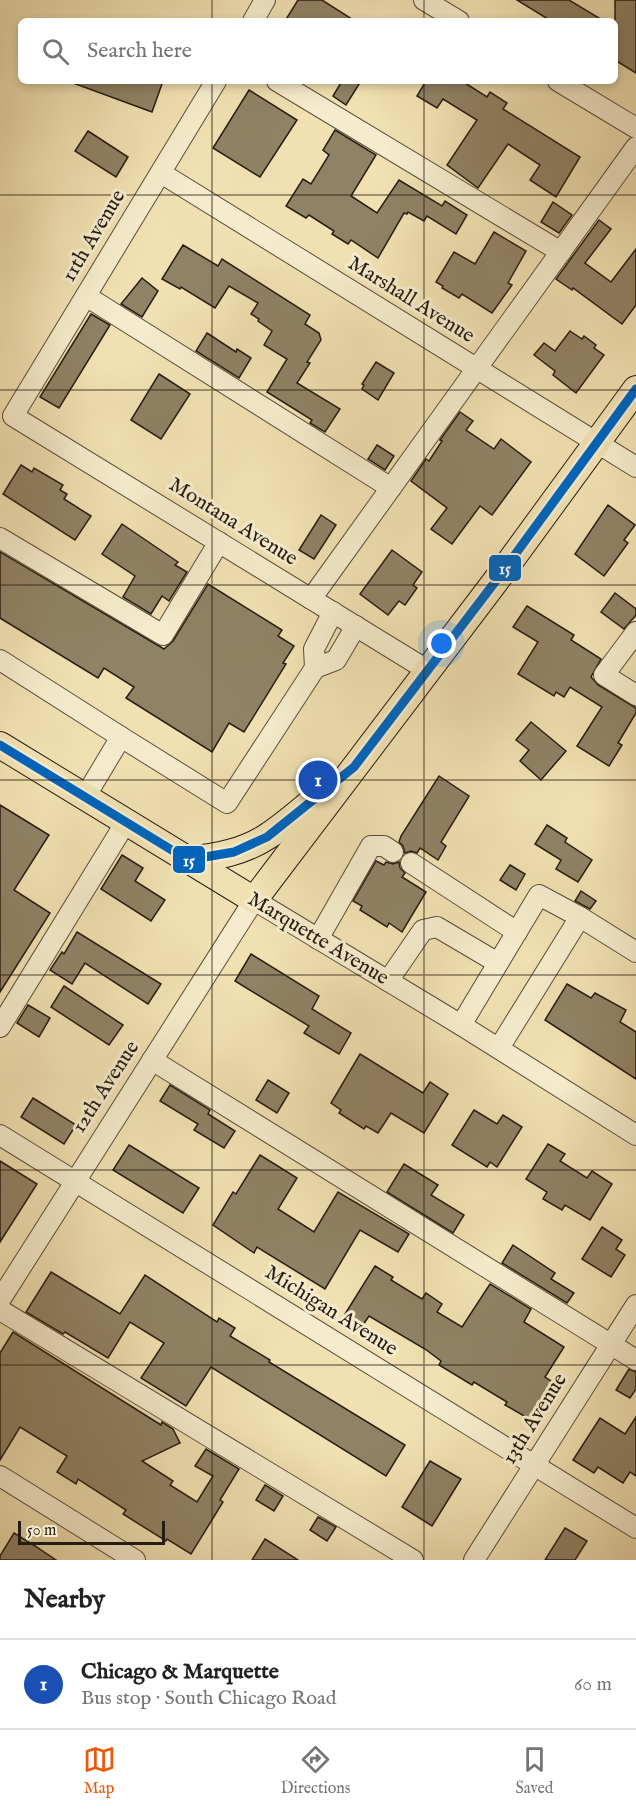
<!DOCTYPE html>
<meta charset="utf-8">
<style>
:root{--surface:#fff;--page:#f6f6f6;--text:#202124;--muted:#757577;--line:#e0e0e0;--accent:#ea580c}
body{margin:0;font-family:"IM FELL English",serif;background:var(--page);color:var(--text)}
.scale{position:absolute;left:18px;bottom:15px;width:147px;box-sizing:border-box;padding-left:6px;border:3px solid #271c12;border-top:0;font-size:16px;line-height:21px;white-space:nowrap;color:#271c12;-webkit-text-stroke:4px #f6eccd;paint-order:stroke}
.you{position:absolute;left:442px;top:644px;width:21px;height:21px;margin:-15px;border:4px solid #fff;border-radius:50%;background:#1a73e8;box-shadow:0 0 0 9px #1a73e833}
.badge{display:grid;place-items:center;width:39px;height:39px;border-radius:50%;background:var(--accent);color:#fff;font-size:20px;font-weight:700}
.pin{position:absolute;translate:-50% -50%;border:3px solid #fff;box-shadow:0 2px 6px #0006}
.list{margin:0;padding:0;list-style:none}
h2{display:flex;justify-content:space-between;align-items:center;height:78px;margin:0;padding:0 24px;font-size:26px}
h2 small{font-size:20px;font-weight:400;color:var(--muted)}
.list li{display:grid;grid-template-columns:39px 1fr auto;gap:18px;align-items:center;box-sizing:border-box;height:90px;padding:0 24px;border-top:2px solid var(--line)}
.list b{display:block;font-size:22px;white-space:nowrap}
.list p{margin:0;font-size:20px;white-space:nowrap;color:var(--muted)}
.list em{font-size:20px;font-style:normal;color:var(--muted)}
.icon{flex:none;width:33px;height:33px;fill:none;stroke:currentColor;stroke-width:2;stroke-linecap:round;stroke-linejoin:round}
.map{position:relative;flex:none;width:636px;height:1560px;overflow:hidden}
.search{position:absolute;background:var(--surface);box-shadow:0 3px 9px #0003;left:18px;right:18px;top:18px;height:66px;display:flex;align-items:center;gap:15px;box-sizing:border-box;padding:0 21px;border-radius:9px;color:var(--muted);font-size:22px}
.sheet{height:168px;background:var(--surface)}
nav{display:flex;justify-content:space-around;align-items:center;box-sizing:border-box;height:84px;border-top:2px solid var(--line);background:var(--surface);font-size:16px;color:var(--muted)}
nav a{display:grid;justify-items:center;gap:3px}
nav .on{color:var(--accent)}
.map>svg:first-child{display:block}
.building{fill:#908265;stroke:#271c12;stroke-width:1.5}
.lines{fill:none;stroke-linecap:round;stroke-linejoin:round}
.minor-casing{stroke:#5a4d3a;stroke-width:22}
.major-casing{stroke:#271c12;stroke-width:28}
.minor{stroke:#f6eccd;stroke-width:20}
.major{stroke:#f1e1b2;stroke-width:26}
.bus-1-casing{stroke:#f6eccd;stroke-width:14}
.bus-1{stroke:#0065bd;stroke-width:9}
.grid{fill:none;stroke:#271c12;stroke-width:1.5;stroke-opacity:0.55}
.labels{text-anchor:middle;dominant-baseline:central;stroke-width:6;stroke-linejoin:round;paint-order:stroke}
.street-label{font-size:21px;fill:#271c12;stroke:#f6eccd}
.line-badge{stroke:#f6eccd;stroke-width:2}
.badge-label{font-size:16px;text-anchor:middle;font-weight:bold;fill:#fff}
</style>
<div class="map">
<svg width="636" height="1560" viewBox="0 0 636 1560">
<rect width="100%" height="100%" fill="#f1e1b2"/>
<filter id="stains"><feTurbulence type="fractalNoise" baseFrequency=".00333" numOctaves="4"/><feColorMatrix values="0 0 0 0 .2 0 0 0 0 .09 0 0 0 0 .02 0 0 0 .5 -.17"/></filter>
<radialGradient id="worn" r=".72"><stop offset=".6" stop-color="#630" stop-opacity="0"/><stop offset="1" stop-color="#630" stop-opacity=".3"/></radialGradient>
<g class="building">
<polygon points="298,0 322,0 355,21 285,21"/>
<polygon points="517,0 569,0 604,21 551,21"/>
<polygon points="615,0 636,0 636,73 615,60"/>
<polygon points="73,81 163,81 152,112 73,83"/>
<polygon points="342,81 361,81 346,105 333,96"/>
<polygon points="426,81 462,81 487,97 490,92 507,103 503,109 580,157 556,197 530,180 540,165 508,144 478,188 447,165 477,120 443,99 437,108 417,96"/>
<polygon points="249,90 297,120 260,177 213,148"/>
<polygon points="335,130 376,155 351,196 377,213 399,180 442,206 445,201 467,215 456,234 427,216 424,221 408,212 407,214 404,213 378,258 351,240 348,244 332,234 334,231 309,215 306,218 286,206 303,179 311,184 329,155 323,150"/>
<polygon points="88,131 128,157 116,177 75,151"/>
<polygon points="553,202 572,215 559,233 541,222"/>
<polygon points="599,220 611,229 585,263 611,282 636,249 636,305 622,324 573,288 572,290 556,279"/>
<polygon points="494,232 526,251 508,283 512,285 492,313 462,294 459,298 442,288 443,286 436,282 454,252 475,264"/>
<polygon points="183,245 218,266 222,259 310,315 305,324 319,333 321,340 307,362 310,363 297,383 340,409 325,432 310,423 312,420 267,392 287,359 264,345 272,331 258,321 259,319 251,314 258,303 229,286 215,308 181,287 180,289 162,279"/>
<polygon points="142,278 158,291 142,317 121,304"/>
<polygon points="91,314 110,325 59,408 40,397"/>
<polygon points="570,331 582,339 584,336 596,345 594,348 604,355 576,393 553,375 555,371 534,355 544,343 555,351"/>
<polygon points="207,333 236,352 237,349 251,358 239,378 196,351"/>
<polygon points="376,362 394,373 378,400 362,389 364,385 362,384"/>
<polygon points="159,374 190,394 161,439 131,420"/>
<polygon points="460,412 473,421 466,430 494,449 501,439 531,462 492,515 480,506 452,544 431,529 447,508 411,481 426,459 429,461 442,441 440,440"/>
<polygon points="377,445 394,456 385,470 368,459"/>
<polygon points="21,465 32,472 34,468 63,485 60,490 67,494 64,499 91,516 75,540 3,494"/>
<polygon points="608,505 635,525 624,540 628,543 604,576 575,554"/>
<polygon points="321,515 336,525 314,559 299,550"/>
<polygon points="122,524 178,562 175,565 187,572 169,601 162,596 151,614 123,597 135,576 102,554"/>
<polygon points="392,550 422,572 413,585 417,588 405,605 399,601 388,615 360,594"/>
<polygon points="0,552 164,649 173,641 208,584 282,630 278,636 294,646 283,663 286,664 244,732 229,723 212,752 126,698 134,687 104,668 98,678 0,618"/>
<polygon points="615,593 636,609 636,615 624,629 601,612"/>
<polygon points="527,606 574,635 571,640 601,659 591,677 598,685 636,708 636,713 618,743 622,745 609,766 577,746 602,707 570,687 564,697 556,692 554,696 518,674 538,642 513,627"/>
<polygon points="531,722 566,751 541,780 520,761 529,750 516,740"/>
<polygon points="439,776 469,796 468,798 441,842 446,846 438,860 420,848 417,853 411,851 405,853 403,846 399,842 401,836"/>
<polygon points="0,805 49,835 14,890 50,913 0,992"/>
<polygon points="547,825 567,838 565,842 592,860 578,882 556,869 561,860 535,844"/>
<polygon points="122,855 143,868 135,881 165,900 151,921 101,889"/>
<polygon points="376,861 384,865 386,862 393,864 399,862 400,868 405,873 402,877 426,892 402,932 389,923 387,927 360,910 362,906 353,901"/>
<polygon points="510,865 525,874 516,890 500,880"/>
<polygon points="581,891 596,901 590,909 575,901"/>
<polygon points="77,932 161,984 148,1004 85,963 72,984 50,970 62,952 64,954"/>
<polygon points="251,954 319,996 312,1009 351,1033 339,1054 304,1033 309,1026 235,981"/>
<polygon points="567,984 591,998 595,993 626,1010 620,1022 636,1032 636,1079 545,1020"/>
<polygon points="64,986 123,1025 109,1045 51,1007"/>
<polygon points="28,1005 50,1018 39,1037 17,1023"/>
<polygon points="360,1054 423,1093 430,1082 448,1094 424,1133 391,1113 378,1133 366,1126 364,1129 339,1113 341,1110 331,1103"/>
<polygon points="268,1080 289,1093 277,1113 256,1100"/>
<polygon points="170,1085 210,1110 208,1114 235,1131 224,1148 194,1130 198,1124 160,1101"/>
<polygon points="33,1098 76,1125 64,1144 21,1117"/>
<polygon points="474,1110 497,1124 503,1115 522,1127 497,1167 490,1162 487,1167 452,1145"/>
<polygon points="548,1144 565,1154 560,1161 587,1178 592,1171 612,1184 590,1220 565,1205 562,1210 543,1199 547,1192 526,1179"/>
<polygon points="129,1145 199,1188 183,1213 113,1170"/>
<polygon points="260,1155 297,1178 278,1209 314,1232 338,1192 409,1234 398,1252 360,1230 325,1289 257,1247 254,1253 213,1225 233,1192 236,1194"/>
<polygon points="0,1161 37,1184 0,1242"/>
<polygon points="404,1164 438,1185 431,1195 464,1215 453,1233 387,1192"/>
<polygon points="602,1227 622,1240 616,1249 625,1255 611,1277 582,1259"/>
<polygon points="513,1245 555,1273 551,1279 574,1293 567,1303 502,1263"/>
<polygon points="375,1266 393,1277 391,1280 422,1299 426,1293 442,1304 437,1312 462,1327 490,1284 531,1309 524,1322 564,1347 545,1377 554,1383 531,1420 505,1405 507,1402 474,1382 472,1385 439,1365 441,1361 425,1349 369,1316 363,1325 345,1314"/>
<polygon points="51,1272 120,1314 145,1275 217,1322 219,1318 235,1328 230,1336 270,1360 269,1362 405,1445 386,1476 211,1367 186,1406 141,1378 164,1343 130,1322 108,1358 65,1332 63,1334 26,1312"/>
<polygon points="13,1332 161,1425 162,1422 173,1429 180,1443 142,1461 173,1481 170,1485 197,1502 213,1476 195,1466 206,1449 239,1469 220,1500 223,1502 191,1554 167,1539 166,1541 123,1514 126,1510 78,1479 76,1484 57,1472 67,1456 20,1427 0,1460 0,1353"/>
<polygon points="629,1369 636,1372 636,1389 630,1398 616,1390"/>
<polygon points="636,1417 636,1476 630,1472 623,1483 598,1467 594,1473 573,1460 600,1418 625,1434"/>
<polygon points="430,1461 461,1479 432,1526 402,1507"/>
<polygon points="265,1485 283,1496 274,1511 256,1500"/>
<polygon points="318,1517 336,1527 327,1541 310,1530"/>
<polygon points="565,1528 587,1541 575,1560 545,1560"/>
<polygon points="14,1533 35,1546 56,1560 0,1560 0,1556"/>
<polygon points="265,1539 298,1560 252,1560"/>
</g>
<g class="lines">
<g class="minor-casing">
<g id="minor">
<polyline points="424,0 459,21"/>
<polyline points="253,21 265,0"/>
<polyline points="216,81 13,416 427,670"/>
<polyline points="277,81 561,252"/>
<polyline points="558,81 636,128"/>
<polyline points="161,173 636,467"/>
<polyline points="86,296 391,488"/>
<polyline points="0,538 163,635 219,542"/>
<polyline points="311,599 636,147"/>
<polyline points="333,612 314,649 315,668 336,660 356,626"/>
<polyline points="636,632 604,675 636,695"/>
<polyline points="0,660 121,737"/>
<polyline points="85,797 121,737 227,803 315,668"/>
<polyline points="411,863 517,932"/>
<polyline points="318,939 371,846 384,846 393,852"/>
<polyline points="388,981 423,930 437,927 498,963"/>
<polyline points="461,1025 539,895 580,917 636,952"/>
<polyline points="0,1027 126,822"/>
<polyline points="499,1048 580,917"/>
<polyline points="152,1060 636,1360"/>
<polyline points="0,1135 636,1528"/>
<polyline points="0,1300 254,900 461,1025 636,1135"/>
<polyline points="0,1310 413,1560"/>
<polyline points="0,1476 135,1560"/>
<polyline points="474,1560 636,1305"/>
</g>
</g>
<g class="major-casing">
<g id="major">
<polyline points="0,745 254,900 495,582 636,389"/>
<path d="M188,860c28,-3 56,-8 80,-24 20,-13 39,-31 58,-46"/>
</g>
</g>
<use href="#minor" class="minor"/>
<use href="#major" class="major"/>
<g class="bus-1-casing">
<polyline id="bus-1" points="0,745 188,860 234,852 267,837 354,767 495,582 636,389"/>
</g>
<use href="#bus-1" class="bus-1"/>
</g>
<path class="grid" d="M212,0v21M424,0v21M212,81v1479M424,81v1479M0,195h636M0,390h636M0,585h636M0,780h636M0,975h636M0,1170h636M0,1365h636"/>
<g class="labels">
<g class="street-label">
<text transform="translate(94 236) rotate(-59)">11th Avenue</text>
<text transform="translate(411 300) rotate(32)">Marshall Avenue</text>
<text transform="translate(233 522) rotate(32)">Montana Avenue</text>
<text transform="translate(318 939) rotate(31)">Marquette Avenue</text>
<text transform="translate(106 1087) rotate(-57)">12th Avenue</text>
<text transform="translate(331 1311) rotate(32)">Michigan Avenue</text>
<text transform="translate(535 1419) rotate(-58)">13th Avenue</text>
</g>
</g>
<g class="line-badge">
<rect x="488" y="554" width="34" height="28" rx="6" fill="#0065bd"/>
<rect x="172" y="845" width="34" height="29" rx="6" fill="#0065bd"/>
</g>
<g class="badge-label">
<text x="505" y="574">15</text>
<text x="189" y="866">15</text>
</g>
<rect width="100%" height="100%" filter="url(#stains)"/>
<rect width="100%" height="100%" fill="url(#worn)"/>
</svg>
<div class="scale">50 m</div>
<div class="you"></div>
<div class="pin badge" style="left:318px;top:780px;background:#1a4fb4">1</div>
<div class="search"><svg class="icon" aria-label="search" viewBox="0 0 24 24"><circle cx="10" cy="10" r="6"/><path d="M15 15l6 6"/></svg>Search here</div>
</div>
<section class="sheet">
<h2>Nearby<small></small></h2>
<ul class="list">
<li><span class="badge" style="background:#1a4fb4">1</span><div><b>Chicago &amp; Marquette</b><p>Bus stop · South Chicago Road</p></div><em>60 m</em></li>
</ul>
</section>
<nav>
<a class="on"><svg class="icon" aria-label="map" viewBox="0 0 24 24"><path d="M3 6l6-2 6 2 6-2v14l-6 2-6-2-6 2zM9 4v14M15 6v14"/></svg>Map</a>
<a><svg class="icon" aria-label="directions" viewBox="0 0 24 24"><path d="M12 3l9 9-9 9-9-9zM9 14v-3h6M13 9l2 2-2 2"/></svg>Directions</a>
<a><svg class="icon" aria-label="saved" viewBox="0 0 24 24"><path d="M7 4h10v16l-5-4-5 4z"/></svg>Saved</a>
</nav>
